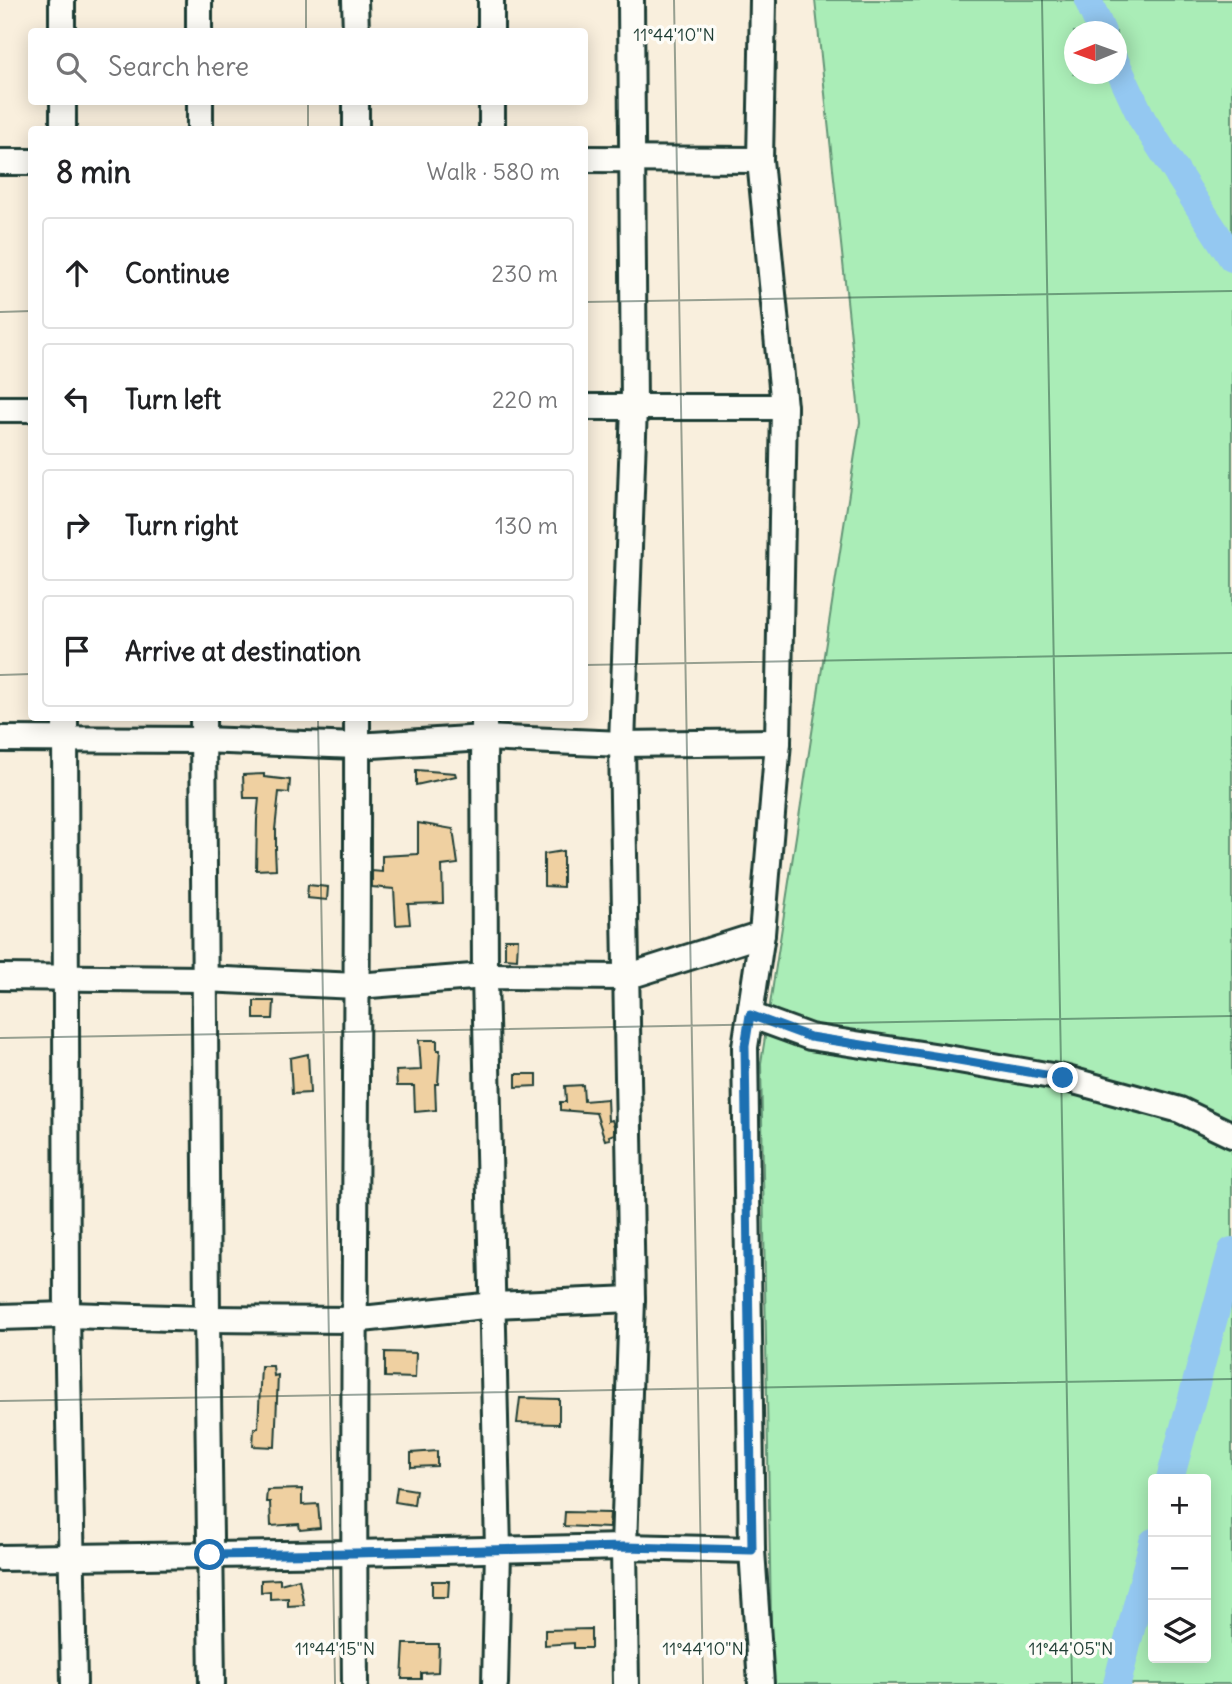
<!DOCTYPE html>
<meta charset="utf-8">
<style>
:root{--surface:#fff;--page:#f6f6f6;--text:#202124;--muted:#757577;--line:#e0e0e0}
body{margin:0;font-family:Delius,sans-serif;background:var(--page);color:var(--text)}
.controls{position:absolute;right:21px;bottom:21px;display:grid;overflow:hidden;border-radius:7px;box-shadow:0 4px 18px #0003}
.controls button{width:63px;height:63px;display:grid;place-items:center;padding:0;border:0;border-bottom:2px solid var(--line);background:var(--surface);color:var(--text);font:35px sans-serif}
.compass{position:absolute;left:1064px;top:21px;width:63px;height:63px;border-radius:50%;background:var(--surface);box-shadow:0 4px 18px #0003;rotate:269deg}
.stop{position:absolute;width:21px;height:21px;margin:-16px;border:5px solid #1f6fb2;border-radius:50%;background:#fff}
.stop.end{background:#1f6fb2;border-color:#fff;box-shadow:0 2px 7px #0008}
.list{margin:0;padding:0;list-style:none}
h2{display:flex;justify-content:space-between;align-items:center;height:91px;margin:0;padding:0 28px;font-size:30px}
h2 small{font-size:23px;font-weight:400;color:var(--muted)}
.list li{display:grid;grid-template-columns:46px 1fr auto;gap:21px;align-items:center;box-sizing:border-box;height:112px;margin:0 14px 14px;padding:0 14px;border:2px solid var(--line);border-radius:7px}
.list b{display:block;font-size:26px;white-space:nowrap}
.list em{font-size:23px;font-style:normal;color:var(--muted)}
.icon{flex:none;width:38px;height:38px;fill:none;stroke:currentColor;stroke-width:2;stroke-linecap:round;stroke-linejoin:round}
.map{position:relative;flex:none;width:1232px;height:1684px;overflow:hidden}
.search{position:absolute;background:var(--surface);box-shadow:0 4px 18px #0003;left:28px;top:28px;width:560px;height:77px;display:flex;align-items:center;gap:18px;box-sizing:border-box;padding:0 24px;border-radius:7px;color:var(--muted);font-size:26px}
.panel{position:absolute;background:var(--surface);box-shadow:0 4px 18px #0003;left:28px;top:126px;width:560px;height:595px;border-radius:7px}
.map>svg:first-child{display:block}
.green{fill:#aaedb7;stroke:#649576;stroke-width:2;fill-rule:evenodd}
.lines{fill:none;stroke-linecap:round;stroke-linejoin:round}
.river{stroke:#94c8f1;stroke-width:28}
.building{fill:#efd0a1;stroke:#1f3d34;stroke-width:2}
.minor-casing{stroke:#1f3d34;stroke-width:30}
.minor{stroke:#fdfcf7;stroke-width:24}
.route{stroke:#1f6fb2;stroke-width:9}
.ticks{fill:none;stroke:#1f3d34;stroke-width:2;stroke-opacity:0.45}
.ticks-label{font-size:18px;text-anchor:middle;fill:#1f3d34;stroke:#fdfcf7;stroke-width:7;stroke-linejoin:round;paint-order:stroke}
</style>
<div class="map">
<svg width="1232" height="1684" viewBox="0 0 1232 1684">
<rect width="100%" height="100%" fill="#f9efdd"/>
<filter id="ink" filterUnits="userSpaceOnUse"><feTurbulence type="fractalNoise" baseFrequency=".0143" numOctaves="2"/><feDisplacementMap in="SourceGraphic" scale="14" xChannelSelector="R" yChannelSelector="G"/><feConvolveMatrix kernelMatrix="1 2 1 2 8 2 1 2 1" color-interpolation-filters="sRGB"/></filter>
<g filter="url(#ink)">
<path class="green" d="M815,0h417v1684h-461v-65l-10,-556 99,-641zM1074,32h42v42h-42zM1153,1479h53v179h-53z"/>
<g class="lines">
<g class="river">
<polyline points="1088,0 1102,32"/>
<polyline points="1116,63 1142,119 1232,258"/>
<polyline points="1170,1479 1232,1251"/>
<polyline points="1117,1684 1153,1542"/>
</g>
</g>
<g class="building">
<polygon points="416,770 455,773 456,776 416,785"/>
<polygon points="264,774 264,777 290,780 289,793 279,792 275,830 276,830 276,849 275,849 276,869 256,870 257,820 259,798 244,798 243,775"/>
<polygon points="418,823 453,829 458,864 442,866 443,903 408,904 410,924 396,925 394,889 372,887 372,871 382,872 382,856 418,854"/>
<polygon points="563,851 563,887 544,886 544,854"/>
<polygon points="308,885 328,887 327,900 307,898"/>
<polygon points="505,939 518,939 517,959 505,958"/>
<polygon points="254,1001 274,1001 273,1019 254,1019"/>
<polygon points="419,1040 437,1040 437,1050 440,1050 438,1084 435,1084 436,1110 415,1112 414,1086 397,1086 396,1071 421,1070"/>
<polygon points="308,1054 310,1093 292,1094 290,1058"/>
<polygon points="516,1074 537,1074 537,1086 516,1087"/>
<polygon points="583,1085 584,1101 607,1099 608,1121 612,1120 614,1126 614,1134 609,1136 610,1139 605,1140 596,1113 560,1110 560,1102 566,1102 565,1086"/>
<polygon points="385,1352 416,1353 415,1378 385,1377"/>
<polygon points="261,1366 273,1366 274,1376 278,1375 275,1447 253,1446 254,1428 258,1428"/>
<polygon points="520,1398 559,1399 559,1424 517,1423"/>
<polygon points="437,1451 437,1466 411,1467 411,1453"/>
<polygon points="397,1487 416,1490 414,1505 395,1502"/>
<polygon points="302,1489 302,1505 318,1504 320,1528 300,1530 299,1524 271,1526 270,1502 266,1502 267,1490"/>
<polygon points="565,1512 610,1513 609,1528 564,1526"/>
<polygon points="280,1579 280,1584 299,1579 304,1605 288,1606 288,1598 270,1599 270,1591 261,1592 261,1580"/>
<polygon points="432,1581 449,1581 448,1597 432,1597"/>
<polygon points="591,1629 591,1648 574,1648 574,1643 545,1645 545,1630"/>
<polygon points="404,1644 439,1644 438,1672 421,1673 421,1679 402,1679"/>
</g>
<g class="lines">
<g class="minor-casing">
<g id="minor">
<polyline points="62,0 62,32"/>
<polyline points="199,0 199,32"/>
<polyline points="355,0 356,32"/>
<polyline points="491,0 491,32"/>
<polyline points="63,102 63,130"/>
<polyline points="200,102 200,130"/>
<polyline points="356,102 356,130"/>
<polyline points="492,102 492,130"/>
<polyline points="584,159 760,160"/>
<polyline points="0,162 32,162"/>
<polyline points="584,407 784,407"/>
<polyline points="0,409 32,409"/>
<polyline points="65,718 67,1315 74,1684"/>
<polyline points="203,718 207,1319 212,1684"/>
<polyline points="484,718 485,976 498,1550 495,1684"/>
<polyline points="0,739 203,740 357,746 484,738 622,744 778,742"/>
<polyline points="0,977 204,979 357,986 485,976 626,977 762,934"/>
<polyline points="750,1015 810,1037 947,1058 1063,1078 1180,1110 1232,1135"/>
<polyline points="0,1317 67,1315 207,1319 353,1320 493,1305 632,1299"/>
<polyline points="0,1558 354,1553 624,1547 752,1550"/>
<path d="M355,1684c-3,-322 3,-644 2,-966"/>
<polyline points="626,1684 624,1547 632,1299 622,744 634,407 631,0"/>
<polyline points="761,1684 752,1550 745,1047 762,934 778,742 784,407 760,160 763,0"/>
</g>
</g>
<use href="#minor" class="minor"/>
</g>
</g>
<g class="lines" filter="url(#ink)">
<polyline class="route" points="210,1555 354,1553 624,1547 752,1550 745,1046 750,1015 810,1037 947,1058 1063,1078"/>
</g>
<path class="ticks" d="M306,0v32M674,0l29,1684M1042,0l30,1684M308,102v28M584,302l648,-11M0,312l32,-1M584,665l648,-12M0,675l32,-1M318,718l17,966M0,1038l1232,-22M0,1401l1232,-22"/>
<g class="ticks-label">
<text x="674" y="41">11°44'10"N</text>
<text x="335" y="1655">11°44'15"N</text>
<text x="703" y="1655">11°44'10"N</text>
<text x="1071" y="1655">11°44'05"N</text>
</g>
</svg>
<div class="controls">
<button>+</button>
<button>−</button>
<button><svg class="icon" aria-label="layers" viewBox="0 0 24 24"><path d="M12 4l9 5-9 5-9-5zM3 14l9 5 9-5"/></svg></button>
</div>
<svg class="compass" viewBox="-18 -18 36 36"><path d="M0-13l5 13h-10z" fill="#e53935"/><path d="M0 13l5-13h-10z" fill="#757577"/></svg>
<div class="stop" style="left:210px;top:1555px"></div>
<div class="stop end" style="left:1063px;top:1078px"></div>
<div class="search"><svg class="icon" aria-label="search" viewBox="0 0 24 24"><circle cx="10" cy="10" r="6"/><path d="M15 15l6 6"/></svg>Search here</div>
<section class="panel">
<h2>8 min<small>Walk · 580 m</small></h2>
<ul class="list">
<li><svg class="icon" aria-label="ahead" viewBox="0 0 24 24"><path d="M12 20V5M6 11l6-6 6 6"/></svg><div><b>Continue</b></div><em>230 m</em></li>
<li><svg class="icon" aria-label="left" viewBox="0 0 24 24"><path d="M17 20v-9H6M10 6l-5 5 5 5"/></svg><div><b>Turn left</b></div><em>220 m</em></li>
<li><svg class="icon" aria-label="right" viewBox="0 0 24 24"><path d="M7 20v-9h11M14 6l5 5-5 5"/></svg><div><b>Turn right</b></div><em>130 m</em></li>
<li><svg class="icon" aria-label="arrive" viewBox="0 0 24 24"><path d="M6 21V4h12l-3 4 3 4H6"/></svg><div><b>Arrive at destination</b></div></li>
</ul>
</section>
</div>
